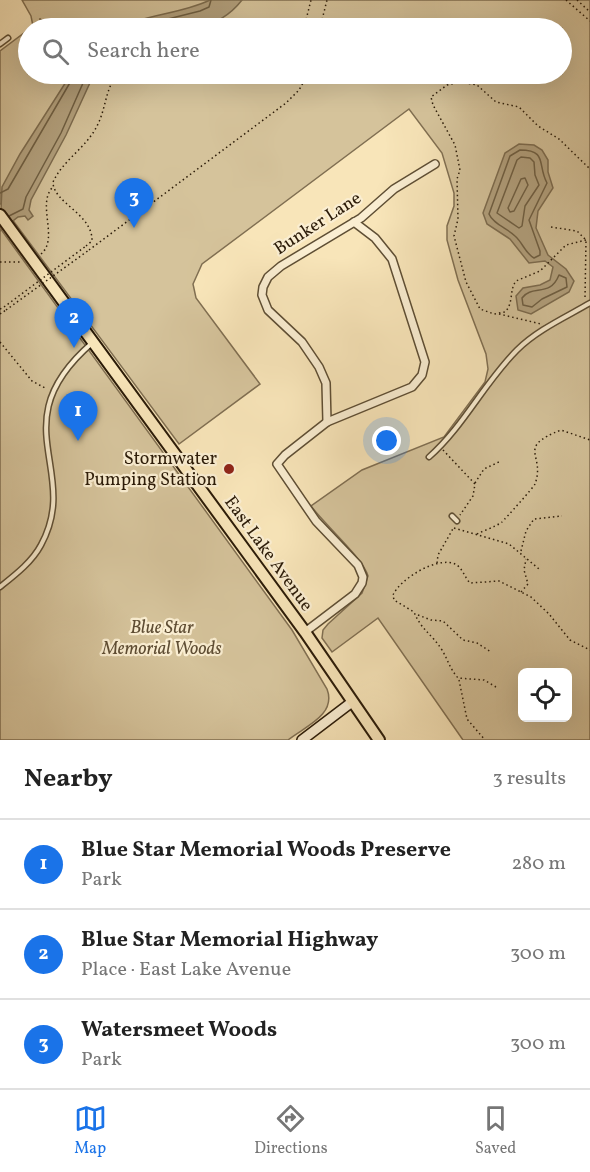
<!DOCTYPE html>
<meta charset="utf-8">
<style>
:root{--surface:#fff;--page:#f2f2f2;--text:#222;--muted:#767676;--line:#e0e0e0;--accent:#1a73e8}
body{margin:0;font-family:Vollkorn,serif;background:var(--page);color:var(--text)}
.controls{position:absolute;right:18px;bottom:18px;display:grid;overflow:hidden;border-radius:9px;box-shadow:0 6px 24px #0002}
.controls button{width:54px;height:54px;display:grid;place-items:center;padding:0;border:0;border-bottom:2px solid var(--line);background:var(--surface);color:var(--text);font:30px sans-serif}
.you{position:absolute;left:387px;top:441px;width:21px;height:21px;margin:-15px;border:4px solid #fff;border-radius:50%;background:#1a73e8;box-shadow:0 0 0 9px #1a73e833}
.badge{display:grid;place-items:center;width:39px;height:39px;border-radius:50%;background:var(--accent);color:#fff;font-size:20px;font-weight:700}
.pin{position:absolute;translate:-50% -50px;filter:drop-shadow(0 2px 3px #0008)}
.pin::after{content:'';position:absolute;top:32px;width:21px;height:18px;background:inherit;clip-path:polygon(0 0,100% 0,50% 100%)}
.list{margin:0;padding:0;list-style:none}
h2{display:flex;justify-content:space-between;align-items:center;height:78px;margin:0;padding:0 24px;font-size:26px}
h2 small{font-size:20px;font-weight:400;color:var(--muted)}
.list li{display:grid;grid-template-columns:39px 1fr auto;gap:18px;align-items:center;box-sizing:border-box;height:90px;padding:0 24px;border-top:2px solid var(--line)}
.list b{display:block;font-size:22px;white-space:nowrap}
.list p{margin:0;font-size:20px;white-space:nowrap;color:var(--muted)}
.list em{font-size:20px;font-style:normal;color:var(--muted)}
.icon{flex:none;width:33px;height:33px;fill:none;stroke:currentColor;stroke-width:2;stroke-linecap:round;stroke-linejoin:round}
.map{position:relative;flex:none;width:590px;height:740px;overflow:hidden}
.search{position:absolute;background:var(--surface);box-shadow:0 6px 24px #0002;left:18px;right:18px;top:18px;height:66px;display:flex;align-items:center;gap:15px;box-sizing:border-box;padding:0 21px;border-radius:33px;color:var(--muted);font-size:22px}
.sheet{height:348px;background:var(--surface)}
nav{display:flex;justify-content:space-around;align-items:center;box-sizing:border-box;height:84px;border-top:2px solid var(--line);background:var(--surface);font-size:16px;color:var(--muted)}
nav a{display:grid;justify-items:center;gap:3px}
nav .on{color:var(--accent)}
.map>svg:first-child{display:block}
.green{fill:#d5c39b;stroke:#806f52;stroke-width:1.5;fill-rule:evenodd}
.water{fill:#b2a07d;stroke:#7c6b4e;stroke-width:1.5}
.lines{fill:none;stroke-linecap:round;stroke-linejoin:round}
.shore{stroke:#6e5e42;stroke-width:1.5}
.stream{stroke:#7c6b4e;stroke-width:2}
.service-casing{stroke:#5e4e34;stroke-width:7}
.minor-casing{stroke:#5e4e34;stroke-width:10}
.secondary-casing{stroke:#2b1b08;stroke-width:12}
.primary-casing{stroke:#2b1b08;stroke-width:14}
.path{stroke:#2b1b08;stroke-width:1.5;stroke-dasharray:1.5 3;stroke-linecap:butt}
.service{stroke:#faeed2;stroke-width:4}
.minor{stroke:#faeed2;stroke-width:7}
.secondary{stroke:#faeed2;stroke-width:9}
.primary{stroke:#f8e5b9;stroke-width:10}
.path-bridge{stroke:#2b1b08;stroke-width:1.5;stroke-dasharray:1.5 3;stroke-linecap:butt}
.poi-dot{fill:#8f2418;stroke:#faeed2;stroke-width:2}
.labels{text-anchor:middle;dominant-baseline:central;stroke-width:4.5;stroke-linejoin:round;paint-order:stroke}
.street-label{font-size:18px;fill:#2b1b08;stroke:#faeed2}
.poi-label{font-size:18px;fill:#2b1b08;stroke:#faeed2;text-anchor:end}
.park-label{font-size:18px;font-style:italic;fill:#5e4d34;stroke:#faeed2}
</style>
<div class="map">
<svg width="590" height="740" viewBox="0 0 590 740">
<rect width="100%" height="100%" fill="#f8e5b9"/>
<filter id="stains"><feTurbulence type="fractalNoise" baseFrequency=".00333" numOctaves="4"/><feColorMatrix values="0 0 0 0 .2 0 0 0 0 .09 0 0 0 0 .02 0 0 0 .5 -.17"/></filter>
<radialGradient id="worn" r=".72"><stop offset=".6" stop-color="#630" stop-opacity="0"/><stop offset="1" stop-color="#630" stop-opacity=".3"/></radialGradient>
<g class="green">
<path d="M22,0h568v740h-127l-85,-122 -46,34 -10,-14 1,-8 5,-6 34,-31 6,-17c-5,-18 -43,-51 -57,-70l51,-36 82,-33 41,-55 3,-13 -2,-15 -28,-74 -11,-40v-14l7,-20v-13l-12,-40 -33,-44 -207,155 -9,20 3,14 64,86 -81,60 -179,-241v-152l28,-21v44h534v-46h-532l3,-2 -2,-10zM522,672h46v46h-46z"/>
<path d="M0,228l292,402 35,59c10,26 -23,38 -39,51h-288z"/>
</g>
<g class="water">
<path d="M210,0h32c-31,40 -78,29 -124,28 29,-14 63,-14 92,-28z"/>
<polygon points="71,74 94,74 66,135 31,200 29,210 33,216 28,220 25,216 18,217 0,231 2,187 20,154"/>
<polygon points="519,144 534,145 542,150 548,160 548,172 553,188 538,211 536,228 548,255 566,269 574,281 569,292 531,314 518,310 516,296 523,288 540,285 550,280 553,267 545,261 529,263 510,239 487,224 483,213 505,153"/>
</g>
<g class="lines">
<g class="shore">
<polyline points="132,28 200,11 209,7 211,0"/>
<path d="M520,150c28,0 17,15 27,33l-18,37 11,31v4l-6,3c-9,-5 -11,-15 -19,-22 -8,-8 -22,-12 -26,-22l21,-58z"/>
<polygon points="521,157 530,158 534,162 535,175 539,185 525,206 522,226 519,228 497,213 517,160"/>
<polygon points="525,178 528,185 514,211 510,212 508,208 521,179"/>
<polyline points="0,193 8,189 75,74"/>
<polyline points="9,216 23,209 26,197 61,133 87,74"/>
<path d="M559,275l7,3 1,9 -25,12 -10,8 -9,-2 -1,-7c10,-14 28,0 37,-23z"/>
</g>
<polyline class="stream" points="40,19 49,28"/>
<g class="service-casing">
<g id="service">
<polyline points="0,44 8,38"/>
<path d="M429,457c35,-31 55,-74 88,-107 20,-20 49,-33 73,-47"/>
<polyline points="452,516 457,521"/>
<path d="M0,587c15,-12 32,-25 41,-42 41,-75 -41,-122 51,-202"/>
</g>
</g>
<g class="minor-casing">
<g id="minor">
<polyline points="327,422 326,383 319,367 302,342 268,310 262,295 263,287 268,277 281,266 361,218 394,189 435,164"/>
<polyline points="305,632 355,594 362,583 363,577 358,565 316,521 277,464 285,455 327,422 412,387 422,375 425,362 392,259 375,238 354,222"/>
</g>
</g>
<g class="secondary-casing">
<polyline id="secondary" points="302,740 352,702"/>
</g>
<g class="primary-casing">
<polyline id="primary" points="0,215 305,632 379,740"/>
</g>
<g class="path">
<polyline points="566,0 590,21"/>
<polyline points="577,0 590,12"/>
<polyline points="304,28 311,0"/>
<polyline points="320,28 327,0"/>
<polyline points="551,227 577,231 586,240 585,298"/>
<path d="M586,240l-20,5 -26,26 -24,10c-7,9 -2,22 -11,31l-11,2 -14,-5 -14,-27 -12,-46 4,-17 -1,-40 3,-9 -5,-25 -22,-40 -2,-8 16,-12 14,-3 16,3 19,17 23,5 19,19 21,13 31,30"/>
<path d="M86,246l6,-5c1,-27 -39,-38 -39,-59 10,-22 33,-34 44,-56 9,-17 8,-36 20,-52"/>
<polyline points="89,250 286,103 299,90 308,74"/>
<path d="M41,254c18,-15 -4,-49 11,-66"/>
<polyline points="0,262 22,262"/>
<polyline points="0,309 4,307"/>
<polyline points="0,314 6,310"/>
<polyline points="499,314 541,324"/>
<polyline points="0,342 32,381 47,389"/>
<polyline points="443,450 475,484 473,496 460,515"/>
<polyline points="475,483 484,469 501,461"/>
<polyline points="454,528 509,544 539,569"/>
<path d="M477,534c8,-4 18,-7 25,-12 3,-3 32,-35 33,-38 11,-30 -20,-36 26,-54l29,10"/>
<polyline points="521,551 526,531 534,519 562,516"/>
<polyline points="437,563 438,555 454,527"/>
<polyline points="521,592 528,584 524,570 526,559"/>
<polyline points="418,615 431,620 443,621 463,640 477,643 491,652"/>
<polyline points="459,680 467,719 485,740"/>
<path d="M496,687l-12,-7 -26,-2c-8,-9 -10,-18 -16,-28 -11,-17 -20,-19 -28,-38l-20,-12 -1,-5c7,-16 44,-39 62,-31 7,3 10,14 15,19l29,-2 32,16 18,17 21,26 20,10"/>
</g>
<use href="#service" class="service"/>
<use href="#minor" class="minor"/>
<use href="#secondary" class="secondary"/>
<use href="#primary" class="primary"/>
<g class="path-bridge">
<polyline points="4,307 86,246"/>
<polyline points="6,310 89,250"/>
</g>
</g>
<circle class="poi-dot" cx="229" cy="469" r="6"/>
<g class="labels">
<g class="street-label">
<text transform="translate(318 224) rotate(-33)">Bunker Lane</text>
<text transform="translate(268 554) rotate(54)">East Lake Avenue</text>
</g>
<g class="poi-label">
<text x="217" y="459">Stormwater<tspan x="217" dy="21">Pumping Station</tspan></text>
</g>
<g class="park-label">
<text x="162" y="628">Blue Star<tspan x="162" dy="21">Memorial Woods</tspan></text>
</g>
</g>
<rect width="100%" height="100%" filter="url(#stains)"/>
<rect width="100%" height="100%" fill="url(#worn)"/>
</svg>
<div class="controls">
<button><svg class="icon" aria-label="locate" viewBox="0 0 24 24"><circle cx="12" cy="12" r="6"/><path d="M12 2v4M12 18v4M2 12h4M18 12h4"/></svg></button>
</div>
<div class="you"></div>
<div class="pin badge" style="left:78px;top:441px">1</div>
<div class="pin badge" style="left:74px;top:348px">2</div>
<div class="pin badge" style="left:134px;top:228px">3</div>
<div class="search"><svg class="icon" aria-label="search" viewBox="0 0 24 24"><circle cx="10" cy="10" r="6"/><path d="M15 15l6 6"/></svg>Search here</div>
</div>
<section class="sheet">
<h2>Nearby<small>3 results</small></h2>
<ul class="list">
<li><span class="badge">1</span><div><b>Blue Star Memorial Woods Preserve</b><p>Park</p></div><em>280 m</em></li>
<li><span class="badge">2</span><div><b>Blue Star Memorial Highway</b><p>Place · East Lake Avenue</p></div><em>300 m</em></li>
<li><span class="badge">3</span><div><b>Watersmeet Woods</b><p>Park</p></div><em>300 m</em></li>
</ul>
</section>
<nav>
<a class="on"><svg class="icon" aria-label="map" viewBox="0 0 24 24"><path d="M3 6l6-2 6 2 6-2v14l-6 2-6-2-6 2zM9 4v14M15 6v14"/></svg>Map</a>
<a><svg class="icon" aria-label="directions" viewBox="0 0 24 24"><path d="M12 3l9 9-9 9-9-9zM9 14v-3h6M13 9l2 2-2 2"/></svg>Directions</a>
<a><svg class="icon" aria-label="saved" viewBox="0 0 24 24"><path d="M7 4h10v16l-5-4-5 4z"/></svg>Saved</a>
</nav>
